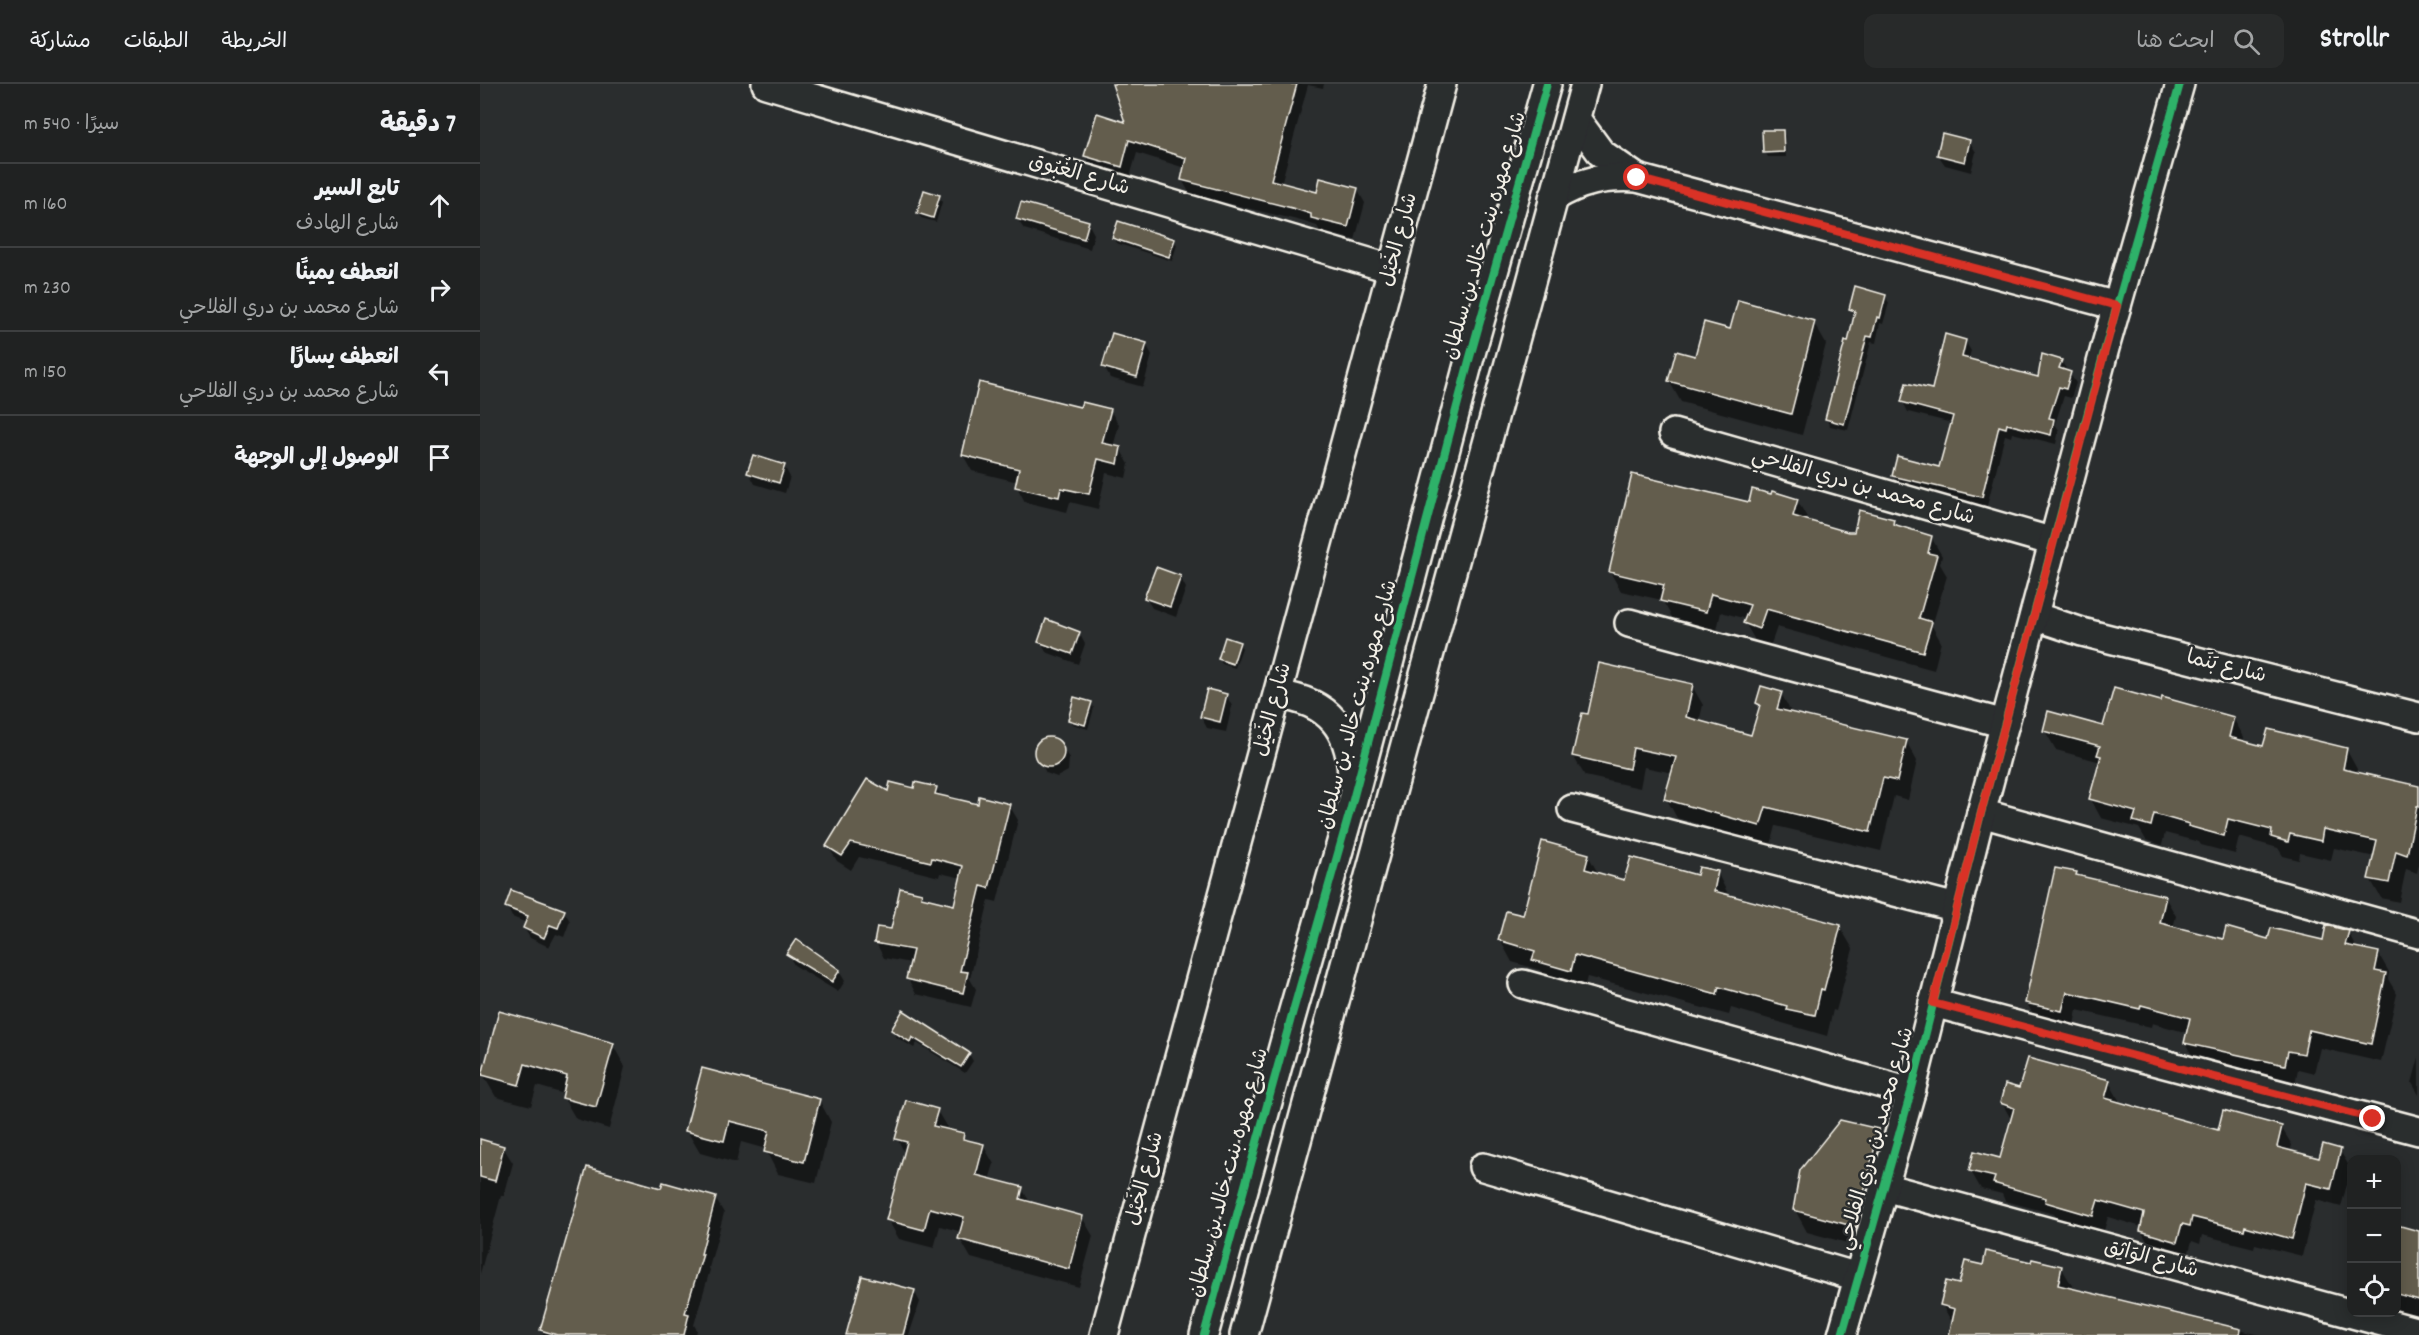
<!DOCTYPE html>
<html lang="ar">
<meta charset="utf-8">
<style>
:root{--surface:#202222;--page:#282a2a;--text:#f1f3f6;--muted:#a2a4a5;--line:#3d3f40}
body{margin:0;font-family:Dekko,"Playpen Sans Arabic",sans-serif;background:var(--page);color:var(--text);direction:rtl}
.controls{position:absolute;right:18px;bottom:18px;display:grid;overflow:hidden;border-radius:12px;box-shadow:0 3px 15px #0003}
.controls button{width:54px;height:54px;display:grid;place-items:center;padding:0;border:0;border-bottom:2px solid var(--line);background:var(--surface);color:var(--text);font:30px sans-serif}
.stop{position:absolute;width:18px;height:18px;margin:-14px;border:4px solid #d93025;border-radius:50%;background:#fff}
.stop.end{background:#d93025;border-color:#fff;box-shadow:0 2px 6px #0008}
.list{margin:0;padding:0;list-style:none}
h2{display:flex;justify-content:space-between;align-items:center;height:78px;margin:0;padding:0 24px;font-size:26px}
h2 small{font-size:20px;font-weight:400;color:var(--muted)}
.list li{display:grid;grid-template-columns:39px 1fr auto;gap:18px;align-items:center;box-sizing:border-box;height:84px;padding:0 24px;border-top:2px solid var(--line)}
.list b{display:block;font-size:22px;white-space:nowrap}
.list p{margin:0;font-size:20px;white-space:nowrap;color:var(--muted)}
.list em{font-size:20px;font-style:normal;color:var(--muted)}
.icon{flex:none;width:33px;height:33px;fill:none;stroke:currentColor;stroke-width:2;stroke-linecap:round;stroke-linejoin:round}
.map{position:relative;flex:none;width:1939px;height:1251px;overflow:hidden;direction:ltr}
header{display:flex;align-items:center;gap:36px;box-sizing:border-box;height:84px;padding:0 30px;background:var(--surface);border-bottom:2px solid var(--line)}
header strong{font-size:28px}
nav{display:flex;gap:33px;margin-inline-start:auto;font-size:21px}
.search{width:420px;height:54px;background:var(--page);display:flex;align-items:center;gap:15px;box-sizing:border-box;padding:0 21px;border-radius:12px;color:var(--muted);font-size:22px}
main{display:flex}
aside{flex:1;background:var(--surface)}
.map>svg:first-child{display:block}
.shadow{fill:#0007}
.building{fill:#645d4d;stroke:#f4f1e8;stroke-width:1.5}
.lines{fill:none;stroke-linecap:round;stroke-linejoin:round}
.minor-casing{stroke:#f4f1e8;stroke-width:32}
.minor{stroke:#2a2d2e;stroke-width:27}
.cycleway-casing{stroke:#2a2d2e;stroke-width:11}
.cycleway{stroke:#2db169;stroke-width:8}
.route{stroke:#d93025;stroke-width:8}
.labels{text-anchor:middle;dominant-baseline:central;stroke-width:5;stroke-linejoin:round;paint-order:stroke}
.street-label{font-size:21px;fill:#f4f1e8;stroke:#2a2d2e}
</style>
<header>
<strong>Strollr</strong>
<div class="search"><svg class="icon" aria-label="search" viewBox="0 0 24 24"><circle cx="10" cy="10" r="6"/><path d="M15 15l6 6"/></svg>ابحث هنا</div>
<nav><a>الخريطة</a><a>الطبقات</a><a>مشاركة</a></nav>
</header>
<main>
<div class="map">
<svg width="1939" height="1251" viewBox="0 0 1939 1251">
<rect width="100%" height="100%" fill="#2a2d2e"/>
<filter id="ink" filterUnits="userSpaceOnUse"><feTurbulence type="fractalNoise" baseFrequency=".0167" numOctaves="2"/><feDisplacementMap in="SourceGraphic" scale="12" xChannelSelector="R" yChannelSelector="G"/><feConvolveMatrix kernelMatrix="1 2 1 2 8 2 1 2 1" color-interpolation-filters="sRGB"/></filter>
<g filter="url(#ink)">
<g class="shadow">
<polygon points="639,0 844,0 843,4 828,1 801,100 838,110 877,105 885,119 875,156 840,147 837,142 821,137 710,110 702,96 705,84 657,69 649,96 614,86 606,72 647,40"/>
<polygon points="1302,47 1305,52 1306,73 1288,73 1285,68"/>
<polygon points="1489,57 1496,68 1491,88 1465,81 1458,71"/>
<polygon points="459,113 462,118 456,138 441,134 438,129"/>
<polygon points="537,135 608,139 614,150 610,165 544,145"/>
<polygon points="634,154 694,156 697,161 692,177 636,159"/>
<polygon points="1405,212 1409,219 1403,240 1400,239 1396,259 1391,258 1368,346 1350,342 1346,335 1369,260 1374,232 1370,225"/>
<polygon points="1334,239 1346,260 1322,351 1201,318 1189,297 1251,247"/>
<polygon points="1485,257 1491,267 1488,276 1560,295 1581,277 1596,299 1591,314 1584,312 1575,340 1579,346 1576,360 1532,349 1531,353 1525,351 1507,422 1419,402 1414,392 1460,385 1472,339 1428,328 1423,318 1453,307"/>
<polygon points="666,260 672,271 663,303 630,294 624,283"/>
<polygon points="601,325 630,326 639,341 633,363 640,365 649,380 646,394 626,389 618,425 590,418 587,428 545,418 537,403 538,398 492,387 483,371"/>
<polygon points="304,382 310,393 305,409 275,400 269,389"/>
<polygon points="1317,416 1328,435 1327,438 1368,449 1375,449 1413,436 1416,442 1451,453 1462,472 1460,480 1467,492 1452,542 1461,558 1454,586 1297,543 1290,563 1276,558 1265,539 1266,535 1241,528 1237,546 1193,535 1182,516 1141,507 1130,488 1270,420"/>
<polygon points="700,493 706,504 696,533 672,524 666,514"/>
<polygon points="599,549 605,560 598,580 566,568 560,557"/>
<polygon points="759,559 762,564 755,584 742,580 739,575"/>
<polygon points="1212,602 1223,621 1219,638 1272,653 1280,624 1278,619 1301,609 1312,630 1426,657 1437,677 1428,716 1414,712 1401,767 1296,742 1291,761 1197,734 1186,714 1193,689 1164,683 1160,704 1105,692 1093,672 1109,632"/>
<polygon points="746,611 752,622 746,648 727,644 721,633"/>
<polygon points="611,619 614,624 608,645 592,640 589,635"/>
<polygon points="1682,619 1753,634 1764,653 1763,658 1785,664 1866,665 1877,685 1876,690 1939,704 1939,780 1937,789 1926,785 1919,818 1901,814 1890,795 1895,773 1854,764 1851,776 1820,769 1819,776 1803,772 1798,764 1759,753 1755,770 1721,761 1719,758 1685,749 1682,761 1666,756 1659,744 1621,734 1610,714 1621,678 1576,666 1565,647 1624,644"/>
<polygon points="567,654 577,655 589,674 588,687 577,693 566,689 555,666 557,661"/>
<polygon points="456,704 461,712 499,721 529,721 538,736 517,818 509,816 490,895 496,905 491,923 436,910 428,895 431,879 404,874 396,859 412,847 441,811 443,815 475,823 482,794 460,789 459,793 379,773 371,786 357,777 348,762 409,710"/>
<polygon points="1108,771 1119,791 1145,798 1218,793 1237,788 1249,812 1360,843 1373,865 1356,927 1353,926 1347,952 1251,924 1249,931 1107,893 1103,908 1067,898 1060,886 1032,878 1020,856"/>
<polygon points="1596,790 1598,793 1685,813 1696,832 1693,844 1744,857 1844,857 1868,848 1877,865 1898,869 1909,888 1908,895 1917,910 1901,978 1840,964 1834,989 1818,985 1815,1000 1716,978 1705,959 1708,949 1672,939 1671,943 1597,926 1593,946 1557,937 1546,918"/>
<polygon points="27,823 84,827 90,837 84,853 76,850 69,863 50,854 44,844 47,839 32,833"/>
<polygon points="308,870 359,887 365,897 358,908 314,881"/>
<polygon points="20,929 133,961 145,983 129,1045 96,1035 83,1013 84,1010 57,1002 51,1022 16,1013 3,991"/>
<polygon points="412,946 489,970 493,977 485,989 437,959 434,964 416,953"/>
<polygon points="1939,973 1939,1011 1932,999"/>
<polygon points="223,986 339,1016 351,1038 336,1099 298,1090 286,1067 286,1065 261,1058 256,1079 220,1069 207,1047"/>
<polygon points="1629,998 1639,1016 1638,1019 1739,1048 1801,1043 1812,1061 1810,1068 1840,1076 1860,1067 1871,1085 1861,1123 1836,1116 1822,1172 1775,1160 1774,1164 1722,1151 1720,1160 1712,1157 1707,1175 1672,1165 1661,1147 1662,1143 1628,1133 1623,1150 1577,1136 1574,1130 1525,1117 1522,1110 1501,1105 1490,1086 1521,1076 1532,1037 1522,1019 1540,1006"/>
<polygon points="457,1027 468,1045 483,1051 487,1057 503,1061 514,1080 509,1096 542,1105 550,1118 602,1133 613,1152 599,1203 491,1174 480,1155 482,1148 460,1142 454,1164 419,1155 408,1136 425,1070 417,1054"/>
<polygon points="1398,1046 1411,1068 1389,1165 1327,1148 1315,1126"/>
<polygon points="0,1057 23,1063 33,1079 24,1112 21,1112 0,1190"/>
<polygon points="182,1106 235,1114 244,1129 229,1184 230,1186 214,1241 217,1246 216,1251 64,1251 61,1246"/>
<polygon points="1916,1142 1939,1148 1939,1236 1916,1228"/>
<polygon points="1553,1180 1581,1183 1593,1203 1592,1206 1780,1251 1471,1251 1473,1240 1462,1221 1480,1202 1504,1182"/>
<polygon points="434,1207 440,1218 429,1251 368,1251"/>
</g>
<g class="building">
<polygon points="632,0 817,0 791,96 837,108 840,94 878,104 868,143 831,134 831,130 812,124 701,96 706,74 649,56 642,83 604,72 617,29 645,38"/>
<polygon points="1282,46 1303,46 1304,68 1283,69"/>
<polygon points="1462,49 1490,56 1485,78 1457,71"/>
<polygon points="444,106 460,111 453,134 437,129"/>
<polygon points="541,118 609,137 604,155 536,135"/>
<polygon points="638,137 695,155 689,173 632,154"/>
<polygon points="1375,202 1406,211 1400,234 1397,233 1392,253 1387,252 1364,340 1345,335 1365,257 1368,258 1375,227 1369,225"/>
<polygon points="1258,216 1335,237 1311,330 1188,297 1196,267 1215,272 1224,238 1250,245"/>
<polygon points="632,249 667,259 657,293 622,283"/>
<polygon points="1465,250 1486,256 1482,273 1558,293 1562,270 1582,276 1579,284 1591,288 1586,305 1579,303 1569,334 1574,335 1571,351 1527,340 1526,344 1519,342 1502,413 1412,392 1417,372 1459,383 1473,332 1421,318 1426,299 1452,305"/>
<polygon points="499,298 600,323 602,318 631,325 622,359 641,363 638,380 618,375 609,410 581,404 579,413 535,403 539,385 482,371"/>
<polygon points="273,371 305,381 299,399 267,389"/>
<polygon points="1152,390 1269,418 1272,405 1291,410 1292,407 1318,415 1313,432 1368,448 1374,448 1379,426 1414,435 1413,440 1452,452 1448,469 1457,471 1439,534 1452,538 1443,568 1286,525 1279,545 1263,539 1270,521 1231,510 1226,528 1180,517 1184,501 1129,488"/>
<polygon points="676,483 701,492 690,523 664,514"/>
<polygon points="566,535 600,548 592,570 558,558"/>
<polygon points="745,553 760,558 753,580 738,575"/>
<polygon points="1119,579 1213,600 1206,633 1271,651 1280,621 1276,619 1281,602 1302,608 1297,625 1427,656 1417,697 1403,694 1390,748 1286,723 1280,742 1184,715 1196,673 1153,664 1149,685 1092,672 1102,629 1108,630"/>
<polygon points="1634,604 1681,617 1682,613 1754,633 1749,653 1783,662 1788,645 1867,664 1863,685 1939,702 1939,723 1937,722 1927,771 1916,767 1909,799 1888,795 1897,757 1843,745 1841,757 1810,750 1808,758 1791,753 1792,746 1748,735 1744,752 1708,742 1709,740 1674,730 1671,742 1653,737 1656,728 1609,715 1621,672 1617,671 1620,662 1563,647 1568,627 1623,642"/>
<polygon points="727,605 747,610 740,638 720,633"/>
<polygon points="594,613 612,618 605,641 588,636"/>
<circle cx="569" cy="668" r="15"/>
<polygon points="387,695 408,707 410,698 434,704 435,698 457,703 455,710 498,720 499,712 530,720 509,804 501,802 480,887 488,888 483,909 426,895 433,866 394,859 397,843 411,845 420,804 442,809 441,813 474,821 483,782 452,774 451,778 371,759 362,772 346,762"/>
<polygon points="1062,757 1109,770 1105,785 1144,796 1151,773 1217,791 1219,783 1238,787 1234,807 1361,841 1344,906 1341,905 1335,931 1306,925 1307,922 1239,903 1237,910 1095,871 1091,887 1052,876 1055,867 1018,856 1026,827 1043,831"/>
<polygon points="1575,784 1597,788 1596,791 1686,812 1680,839 1743,855 1746,843 1788,855 1791,844 1843,856 1846,841 1869,847 1865,861 1899,868 1895,887 1906,889 1891,960 1829,946 1824,970 1808,967 1805,981 1704,959 1710,934 1661,921 1660,925 1587,908 1582,927 1545,919"/>
<polygon points="31,806 85,826 78,844 70,841 64,854 43,844 48,832 25,823"/>
<polygon points="316,855 360,886 352,898 306,870"/>
<polygon points="423,926 490,969 481,983 432,953 430,958 411,946"/>
<polygon points="19,927 134,959 116,1023 82,1014 87,992 45,980 39,1001 2,991"/>
<polygon points="1548,974 1630,996 1625,1014 1738,1046 1743,1026 1802,1042 1797,1063 1839,1074 1843,1060 1861,1065 1851,1105 1826,1099 1812,1155 1765,1142 1764,1146 1712,1133 1710,1142 1702,1140 1697,1158 1660,1147 1664,1129 1618,1116 1613,1132 1565,1118 1566,1114 1513,1099 1515,1093 1489,1087 1494,1067 1520,1074 1534,1024 1520,1019 1525,1000 1539,1004"/>
<polygon points="222,984 340,1015 324,1078 284,1068 289,1047 249,1037 244,1057 205,1047"/>
<polygon points="426,1016 458,1025 453,1042 484,1049 483,1055 504,1060 496,1091 543,1103 540,1115 603,1132 589,1185 478,1155 484,1133 450,1124 444,1146 406,1136 427,1058 415,1055"/>
<polygon points="1360,1036 1399,1045 1376,1143 1313,1126 1320,1086"/>
<polygon points="0,1055 24,1062 15,1097 0,1093"/>
<polygon points="107,1083 181,1104 183,1098 236,1113 221,1170 223,1170 205,1229 209,1230 204,1251 77,1251 60,1246"/>
<polygon points="1917,1141 1939,1147 1939,1216 1917,1210"/>
<polygon points="1506,1167 1551,1178 1552,1175 1582,1182 1578,1201 1761,1245 1760,1251 1469,1251 1475,1225 1460,1221 1466,1197 1479,1200 1485,1177 1503,1181"/>
<polygon points="382,1192 435,1206 423,1251 366,1251"/>
</g>
<g class="lines">
<g class="minor-casing">
<g id="minor">
<polyline points="286,0 912,185"/>
<polyline points="1096,35 1121,69 1157,94"/>
<path d="M1073,114c27,-17 52,-22 84,-20l480,128"/>
<polyline points="1193,349 1574,458"/>
<polyline points="1554,532 1602,548 1939,633"/>
<polyline points="1149,539 1525,640"/>
<path d="M798,611c51,6 74,35 74,86"/>
<polyline points="1092,725 1477,824"/>
<polyline points="1501,729 1939,850"/>
<polyline points="1043,900 1431,1008"/>
<polyline points="1453,919 1939,1047"/>
<polyline points="1003,1083 1378,1193"/>
<polyline points="1404,1103 1939,1248"/>
<polyline points="624,1251 962,0"/>
<polyline points="724,1251 811,934 870,727 990,273 1067,0"/>
<polyline points="764,1251 1105,0"/>
<polyline points="1362,1251 1431,1008 1501,729 1625,264 1700,0"/>
</g>
</g>
<use href="#minor" class="minor"/>
<g class="cycleway-casing">
<g id="cycleway">
<polyline points="724,1251 811,934 870,727 990,273 1067,0"/>
<polyline points="1362,1251 1431,1008 1501,729 1625,264 1700,0"/>
</g>
</g>
<use href="#cycleway" class="cycleway"/>
</g>
</g>
<g class="lines" filter="url(#ink)">
<polyline class="route" points="1157,94 1637,222 1501,729 1453,919 1893,1035"/>
</g>
<g class="labels">
<g class="street-label">
<text transform="translate(599 92) rotate(16)">شارع الغُبُوق</text>
<text transform="translate(1006 152) rotate(-74)">شارع مهره بنت خالد بن سلطان</text>
<text transform="translate(920 156) rotate(-75)">شارع الخَيْل</text>
<text transform="translate(1383 404) rotate(16)">شارع محمد بن دري الفلاحي</text>
<text transform="translate(1746 584) rotate(14)">شارع بَنَما</text>
<text transform="translate(879 621) rotate(-75)">شارع مهره بنت خالد بن سلطان</text>
<text transform="translate(794 626) rotate(-75)">شارع الخَيْل</text>
<text transform="translate(1397 1055) rotate(-74)">شارع محمد بن دري الفلاحي</text>
<text transform="translate(750 1089) rotate(-75)">شارع مهره بنت خالد بن سلطان</text>
<text transform="translate(666 1095) rotate(-75)">شارع الخَيْل</text>
<text transform="translate(1671 1176) rotate(15)">شارع الوَاثِق</text>
</g>
</g>
</svg>
<div class="controls">
<button>+</button>
<button>−</button>
<button><svg class="icon" aria-label="locate" viewBox="0 0 24 24"><circle cx="12" cy="12" r="6"/><path d="M12 2v4M12 18v4M2 12h4M18 12h4"/></svg></button>
</div>
<div class="stop" style="left:1157px;top:94px"></div>
<div class="stop end" style="left:1893px;top:1035px"></div>
</div>
<aside>
<h2>7 دقيقة<small>سيرًا · 540 m</small></h2>
<ul class="list">
<li><svg class="icon" aria-label="ahead" viewBox="0 0 24 24"><path d="M12 20V5M6 11l6-6 6 6"/></svg><div><b>تابع السير</b><p>شارع الهادف</p></div><em>160 m</em></li>
<li><svg class="icon" aria-label="right" viewBox="0 0 24 24"><path d="M7 20v-9h11M14 6l5 5-5 5"/></svg><div><b>انعطف يمينًا</b><p>شارع محمد بن دري الفلاحي</p></div><em>230 m</em></li>
<li><svg class="icon" aria-label="left" viewBox="0 0 24 24"><path d="M17 20v-9H6M10 6l-5 5 5 5"/></svg><div><b>انعطف يسارًا</b><p>شارع محمد بن دري الفلاحي</p></div><em>150 m</em></li>
<li><svg class="icon" aria-label="arrive" viewBox="0 0 24 24"><path d="M6 21V4h12l-3 4 3 4H6"/></svg><div><b>الوصول إلى الوجهة</b></div></li>
</ul>
</aside>
</main>
